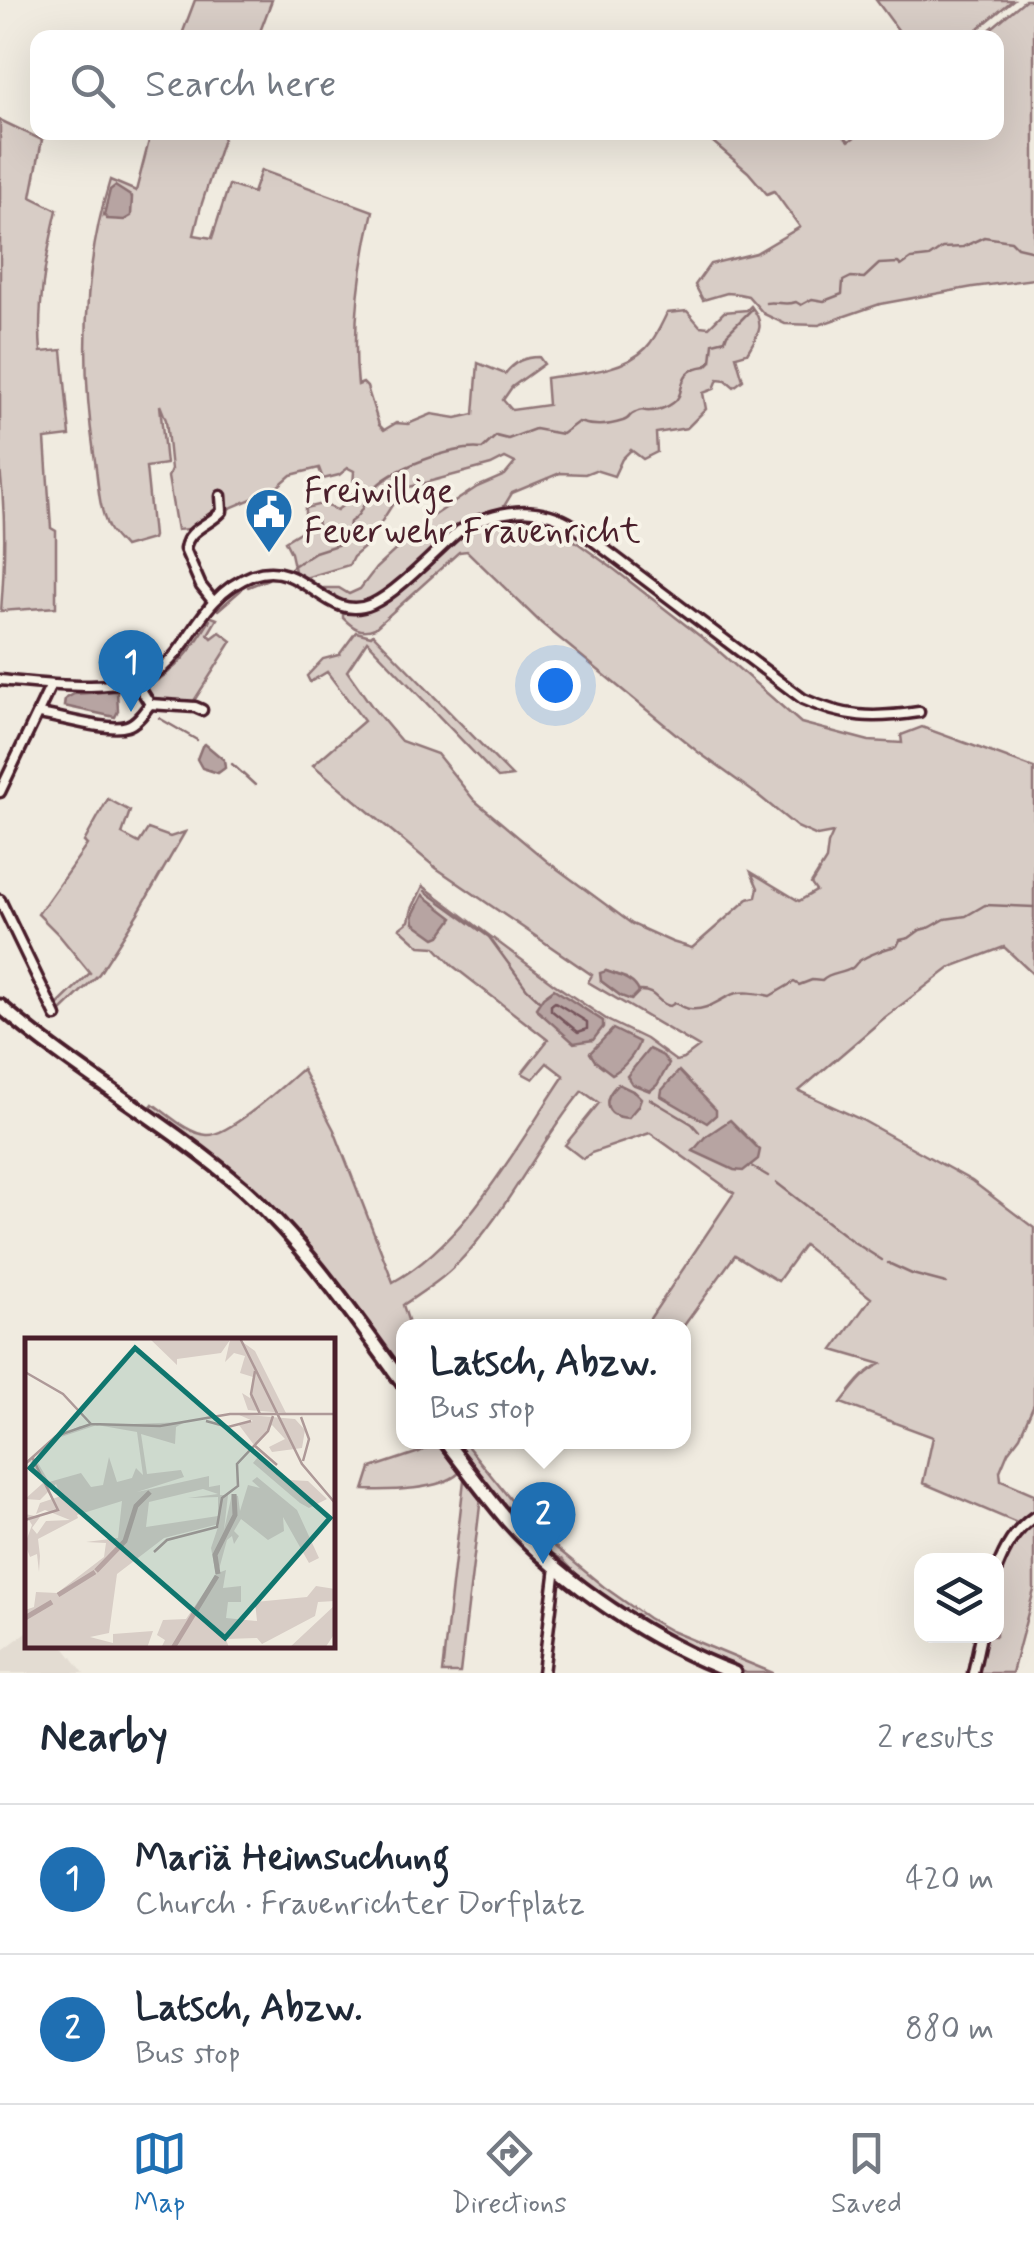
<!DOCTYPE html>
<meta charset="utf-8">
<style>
:root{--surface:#fff;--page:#f6f6f7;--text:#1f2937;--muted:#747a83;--line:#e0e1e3;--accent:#1f6fb2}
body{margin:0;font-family:Mynerve,sans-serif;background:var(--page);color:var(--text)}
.controls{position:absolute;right:30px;bottom:30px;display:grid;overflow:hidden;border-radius:20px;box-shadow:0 10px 40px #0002}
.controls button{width:90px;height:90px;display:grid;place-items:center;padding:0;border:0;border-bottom:2px solid var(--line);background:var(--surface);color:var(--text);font:50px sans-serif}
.you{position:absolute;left:555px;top:685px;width:35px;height:35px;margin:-25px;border:8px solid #fff;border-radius:50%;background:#1a73e8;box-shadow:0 0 0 15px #1a73e833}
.badge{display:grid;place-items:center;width:65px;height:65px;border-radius:50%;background:var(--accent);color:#fff;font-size:32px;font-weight:700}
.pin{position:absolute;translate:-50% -82px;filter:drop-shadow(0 2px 5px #0008)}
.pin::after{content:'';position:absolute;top:52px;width:35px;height:30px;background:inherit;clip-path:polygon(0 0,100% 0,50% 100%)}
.popup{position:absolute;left:396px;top:1319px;width:295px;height:130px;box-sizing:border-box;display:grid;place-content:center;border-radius:20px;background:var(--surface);filter:drop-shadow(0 2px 8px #0005);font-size:32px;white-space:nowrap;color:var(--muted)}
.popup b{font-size:38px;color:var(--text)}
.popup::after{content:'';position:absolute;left:50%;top:100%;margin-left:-20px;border:20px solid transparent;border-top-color:var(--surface)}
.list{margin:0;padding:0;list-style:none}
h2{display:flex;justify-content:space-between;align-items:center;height:130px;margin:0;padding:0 40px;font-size:42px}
h2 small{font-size:32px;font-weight:400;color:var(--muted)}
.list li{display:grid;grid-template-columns:65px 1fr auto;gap:30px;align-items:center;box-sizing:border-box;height:150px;padding:0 40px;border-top:2px solid var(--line)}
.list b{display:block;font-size:38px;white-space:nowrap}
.list p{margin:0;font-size:32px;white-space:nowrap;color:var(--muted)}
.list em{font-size:32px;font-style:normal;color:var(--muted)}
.icon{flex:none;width:55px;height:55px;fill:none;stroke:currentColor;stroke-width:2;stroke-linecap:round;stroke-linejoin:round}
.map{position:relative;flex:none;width:1034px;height:1673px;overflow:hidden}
.search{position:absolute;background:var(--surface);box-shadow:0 10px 40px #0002;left:30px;right:30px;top:30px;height:110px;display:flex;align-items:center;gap:25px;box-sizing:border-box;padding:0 35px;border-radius:20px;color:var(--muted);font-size:38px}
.sheet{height:430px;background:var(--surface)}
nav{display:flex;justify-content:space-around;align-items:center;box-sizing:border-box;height:140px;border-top:2px solid var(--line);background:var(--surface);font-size:28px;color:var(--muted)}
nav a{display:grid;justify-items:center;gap:5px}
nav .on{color:var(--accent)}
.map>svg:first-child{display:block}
.built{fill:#e3dcd2}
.green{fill:#d8cdc6;stroke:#917678;stroke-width:2.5;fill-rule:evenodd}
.water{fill:#b7a4a2;stroke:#8b6f72;stroke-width:2.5}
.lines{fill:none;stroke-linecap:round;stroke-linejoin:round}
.shore{stroke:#76545b;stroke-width:2.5}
.stream{stroke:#8b6f72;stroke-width:2.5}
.street-casing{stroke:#4a1f2b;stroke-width:15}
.secondary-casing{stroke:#4a1f2b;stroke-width:19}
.street{stroke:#f7f3e8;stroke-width:8}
.secondary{stroke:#f7f3e8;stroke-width:11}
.labels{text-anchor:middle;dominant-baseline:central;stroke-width:8;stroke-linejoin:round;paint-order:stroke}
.poi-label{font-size:35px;fill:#4a1f2b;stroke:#f7f3e8;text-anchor:start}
.inset-river{fill:none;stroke:#b7a4a2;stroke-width:5}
.inset-road{fill:none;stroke:#ae9998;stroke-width:2.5}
.view{fill:#0f766e;fill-opacity:0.15;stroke:#0f766e;stroke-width:5}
.inset-edge{fill:none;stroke:#4a1f2b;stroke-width:5}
</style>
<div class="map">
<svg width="1034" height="1673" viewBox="0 0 1034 1673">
<rect width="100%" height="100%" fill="#f0ebe0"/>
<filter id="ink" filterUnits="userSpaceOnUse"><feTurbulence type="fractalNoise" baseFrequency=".01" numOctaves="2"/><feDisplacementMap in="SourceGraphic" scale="20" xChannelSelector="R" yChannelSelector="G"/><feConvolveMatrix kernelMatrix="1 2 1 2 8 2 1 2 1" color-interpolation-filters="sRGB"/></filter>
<g filter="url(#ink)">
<polygon class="built" points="27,1632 28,1646 63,1646 84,1673 0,1673 0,1652"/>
<g class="green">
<polygon points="195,0 272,0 258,37 181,37"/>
<polygon points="876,0 1013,0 968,37 904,38"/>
<polygon points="1025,0 1034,0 1034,279 973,287 880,304 819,325 785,324 764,314 748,296 739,294 727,293 703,300 695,285 710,264 756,253 800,227 774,191 767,194 748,172 713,142 724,132 841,133 849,141 861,133 996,132 996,38 981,37"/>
<path d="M0,120l42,20 -11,57 26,13c-11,47 -20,94 -16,142l21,-2 8,86 -25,3 6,89 5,3v76l-55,4c4,-51 5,-92 -1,-143z"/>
<path d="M151,133h74l-24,73 -7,29 18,3 17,-53 24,8 8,-23 112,41c-13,55 -21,117 -15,174l5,-2 4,4 12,38 5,5 12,-7 12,1 24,-10 24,4 18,-4 4,-51 27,11c9,-12 19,-17 34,-17l5,7 -32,23 -9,13 9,10 36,-5 -2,-27c33,-5 75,-5 100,-30 10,-10 15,-23 21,-35l20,-2 13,15 9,1 15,-15 23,-2 4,-4c15,19 8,27 -4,47l-11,3 7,24 -9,7 -8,-7 -8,-1 -4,10 -11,4 3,16 -19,19 -31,5 1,19 -14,7 -12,-9 -9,9 -8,17 -19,-6 -10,4 -25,-1 -48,20 -9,15 -26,9 -28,19 -63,56 -16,10 -20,3 -17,-5 -11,-9 2,-3h15l10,6 11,-5 16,-21 53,-49 48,-32 28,-12 10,-12 -10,-5 -14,7 -82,22 -15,15 -28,44 -13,11 -4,8 -44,13 -10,-7 -4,-18 -6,-12 20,-12 13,-4 -1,-6h-4l-8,-5v-6l17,-4 15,6c16,-11 16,-21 17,-39l-6,-3 -9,7 -16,4 -4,-11 -28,7 -16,14 -52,22 -33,23 -2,-5 -11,1 -9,-53 3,-7 -5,-50 -6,-15 6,59 -20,3 7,69 -1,3 -28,8c-5,-6 -11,-11 -15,-18 -11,-21 -11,-51 -15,-75 -13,-91 -11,-186 16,-274l26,11z"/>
<path d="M516,515h16l23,6 -1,5 61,44 99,77 87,76 68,18 33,2 -1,-8 21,-8 112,41v207l-30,-28 -53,20 -68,52 -84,72 63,29 110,61 62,47v176l-14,32 -12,16 -8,19 1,9 33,14v96l-22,83h-39l8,-37h15l1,-65 25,-46 -99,-42 10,-46 -92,-34c12,-15 22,-31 40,-39l-48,-14 38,-52 -67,-53 -26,36 -43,-26 -52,72 -38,-1 89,-133 -84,-60 -59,20 -8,6 -18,-14 34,-42 -17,-12c-44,53 -76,123 -124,172 -16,17 -36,29 -55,42l7,21h-7v50l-118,-154 -31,-30 -107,-81 6,-7c15,10 35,30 54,31 21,2 78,-51 95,-66l32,61 59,152c73,-40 125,-138 171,-206l-17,-13 -14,16 -11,-6 26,-33 -95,-74 -18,-19 -15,-1 -20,-18 9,-7 3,-12 11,-23 131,98 55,37 37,18 30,22 7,-2 16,-12 -111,-65 4,-7 -156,-107 -123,-103 51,-44 -37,-49 -17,10 -3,-6 16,-17 16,-4 17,-23 15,4 2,-2 139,142 -14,2 -131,-137 -20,30 26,37 28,33 36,13 37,46 74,62 84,62 40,18 20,6 56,-49 8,-2 2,-9 -7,-16 48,29 17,-10 -5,-7 15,-24 2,-16 5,-11 -16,3 -20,-9 -38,-31 -61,-44 -157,-129 -74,-72 -8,1 -84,76c-14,6 -22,0 -32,-10v-4c10,-2 21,-2 31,-6 12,-5 22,-15 31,-23 34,-30 64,-63 111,-70zM606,971l20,7 5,21 -10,-3 -20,-15z"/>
<path d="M209,616l8,3 -9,15 4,4 8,-6 12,9 -40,63c-22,-1 -43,5 -47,-21 13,-8 24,-14 34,-26 11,-13 17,-30 30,-41z"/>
<polygon points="108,799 130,811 122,834 139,843 148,829 170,837 185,832 138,913 99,974 56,1016 53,1009 90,973 59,935 38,914 87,845 84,842"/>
<path d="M438,1442l21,31c-18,17 -70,18 -95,17l7,-22 48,-16z"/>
<polygon points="451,1442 464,1442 536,1531 604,1587 648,1618 671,1631 773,1673 746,1673 666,1637 616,1607 588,1586 562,1559 542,1548 528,1535"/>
<polygon points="464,1480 481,1497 460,1673 442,1673"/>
</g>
<g class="water">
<polygon points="115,186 132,197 131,216 124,220 107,219 104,215 110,190"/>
<polygon points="117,691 118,711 115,717 64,706 65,699 74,694"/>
<polygon points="205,744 224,760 225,768 218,773 202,768 197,759 202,746"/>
<polygon points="423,895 453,918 440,936 435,938 414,923 413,915"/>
<path d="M606,971c13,5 28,8 33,21l-8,8 -10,-4 -20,-15 -1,-8z"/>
<polygon points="554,989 603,1021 603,1027 593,1040 574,1043 538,1011 536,1008 543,997"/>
<path d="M613,1029l26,13c-3,11 -16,27 -27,32l-17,-13 -5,-8z"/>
<polygon points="649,1049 663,1056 669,1064 657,1085 650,1091 632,1084 627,1076"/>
<polygon points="679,1071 716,1110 716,1115 707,1123 661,1096 662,1090"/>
<path d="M618,1084l17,8 6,6 -3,8 -10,12c-25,-2 -26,-19 -10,-34z"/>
<polygon points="730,1120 760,1150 758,1159 743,1171 734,1170 693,1151 705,1137"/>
</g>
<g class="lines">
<polygon class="shore" points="555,1002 587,1022 587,1029 578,1032 551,1010 551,1005"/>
<g class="stream">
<path d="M766,303c11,-2 19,3 30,-1l5,3 11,-6 12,2 18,-7 1,-13 8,-4 13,1 15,-14 19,-1 3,3 10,-7 18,-2 13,-9 21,-1 21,-10 27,4 6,6 17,4"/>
<path d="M292,567l23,-15 25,-8 2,-12 7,-4 1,-6c13,-8 12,-19 22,-31 17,-22 82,-46 110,-42l14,-13 12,3 27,-10 27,5 16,-12c16,5 29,4 45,-1 10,-4 3,-5 13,-9 8,-4 6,0 15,-1 6,0 17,-4 22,-8 15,-10 0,-33 33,-37l5,-5 2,-18 12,-3 2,-6 25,-25"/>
<polyline points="248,587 268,579"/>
<polyline points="218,610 241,590"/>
<path d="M148,686c30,-16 45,-38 62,-66"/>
<polyline points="159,718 197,740"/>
<polyline points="232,764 255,785"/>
<polyline points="425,891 489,937 527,989 540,1001"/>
<path d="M639,991c18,-1 18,13 31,15l5,-3c5,2 10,6 15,6 15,2 26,-7 39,-13 10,-6 31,-3 41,0l24,-14 5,3 13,-5 10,1c9,-9 20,-6 30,-13 3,-2 4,-5 6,-6 7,-6 31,-15 39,-16l3,-6 9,-2 11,-8 11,-3 14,-8 21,-3 19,-11 49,2"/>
<polyline points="650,1099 692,1124 699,1132"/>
<polyline points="751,1166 768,1176"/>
<polyline points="777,1183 852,1241 882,1260"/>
<polyline points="888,1263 912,1274 946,1283"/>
</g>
<g class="street-casing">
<g id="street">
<path d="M213,601l-12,-15 -16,-37c3,-21 25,-24 37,-38l-1,-15"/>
<path d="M0,680c43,4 121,15 158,-9 11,-7 19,-18 26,-28 19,-29 35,-55 69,-68 52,-18 72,50 119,29 25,-11 65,-54 87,-73 36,-22 78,-28 115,-5l229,173c42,19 70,20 116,13"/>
<polyline points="150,704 195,707 202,710"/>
<path d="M39,714c22,3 69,18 88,12 10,-3 17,-14 23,-22l-15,-24"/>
<polyline points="0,792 51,685"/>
<polyline points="0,900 56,1016"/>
<path d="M996,1571c9,-23 18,-40 38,-54"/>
<polyline points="543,1673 556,1567"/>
<polyline points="973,1673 981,1636"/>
</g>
</g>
<g class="secondary-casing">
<g id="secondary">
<path d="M0,1006c77,67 167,116 244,183 62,56 110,127 159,194"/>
<path d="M446,1442c20,26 40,53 61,78 58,65 146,123 227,153"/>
</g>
</g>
<use href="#street" class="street"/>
<use href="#secondary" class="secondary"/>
</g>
</g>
<defs>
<g id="civic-pin" transform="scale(2.5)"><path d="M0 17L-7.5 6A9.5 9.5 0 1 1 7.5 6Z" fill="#1f6fb2" stroke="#f7f3e8"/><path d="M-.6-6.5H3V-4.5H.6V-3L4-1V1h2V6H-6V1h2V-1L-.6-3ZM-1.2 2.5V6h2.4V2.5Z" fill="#fff"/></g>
</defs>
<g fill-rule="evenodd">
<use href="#civic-pin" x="269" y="512"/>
</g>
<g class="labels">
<g class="poi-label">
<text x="304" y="492">Freiwillige<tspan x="304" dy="40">Feuerwehr Frauenricht</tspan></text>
</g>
</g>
<g transform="translate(25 1338)">
<rect width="310" height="310" fill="#f0ebe0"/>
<path d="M124,0h88l18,13 31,62 -38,-3 -6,-17 8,5 3,-21 -13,-4 5,-17 -11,-3 -9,9 5,-22 -9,13 -44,6v6zM212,76l58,5 10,11 -3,18 -30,4 -3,-5 16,-8 -13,-14 -18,20 -15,-20 14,-4zM160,84l-9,5 -1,17 -34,-10 6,40 34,-4 3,7 -47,15 72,-16v11l11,-2v10h8l-4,35 8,-36 6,2 2,15 8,-26 12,3 -8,-7 5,-4 40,33 22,48 -10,5 -26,-46 1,14 -16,9 -27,-21 -7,12 5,5 -5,8 -2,-8 -5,4 -9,33 8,-3 -3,18 18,-2v16h-13l-2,16 31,3 -2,-19 52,-5 9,-11 19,3v12l-17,1 -3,14 -53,28 -5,-6 -31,1 3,9h-68l4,-8 -8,-5 6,-15 23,-1 30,-44 -5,-27 8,-24 -55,14 -47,36 -8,59 -19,4 23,6v-9l40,-3 -6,17h-122v-38l9,-3 2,-15 21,1 47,-36 2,-14 -20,-1 32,-4 4,-37 -45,14 1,3 -40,21 2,17 -1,16 -2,-18 -7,3 -5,-13 7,-19 -7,-11 15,3 -8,11 5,6 9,-13 24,-1 -25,-10 -9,4 4,-11 21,-7 -5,-12 -16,16 -15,-1 18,-16 -13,-21 -5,3 30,-27 25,-12zM72,87l40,7 6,43 -7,-7 -4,10 -15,4 -8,-25 -6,28 -12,2 -10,-14 -32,9 -15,-26 21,-17zM178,151l15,5 -30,4 30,-1v19l-72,11 3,-25zM234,118l30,24 19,1 19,18 -18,9 -9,-5 -47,-40zM310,267v28l-10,15h-36z" fill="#d8cdc6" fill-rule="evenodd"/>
<path class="inset-river" d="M71,233l29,-30 11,-35 14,-14M193,236l-3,-19 20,-40 -1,-21M33,257l37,-23M0,280l27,-16M148,310l44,-72"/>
<path class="inset-road" d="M215,0l62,126 33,39M230,33l-4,23 9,20M0,34l38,22 28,30M276,79l8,22 -6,22M181,83l22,6 23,-6M229,107l23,20M0,126l31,-28 35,-12 69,2 70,-12h105M0,182l33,-10 -26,-53M129,214l13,-12 50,-13 5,-29 16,-12 -1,-22 31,-33 5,-15"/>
<path class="view" d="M110,10l195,170 -105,120 -195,-170z"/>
<rect width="310" height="310" class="inset-edge"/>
</g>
</svg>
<div class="controls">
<button><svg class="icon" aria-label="layers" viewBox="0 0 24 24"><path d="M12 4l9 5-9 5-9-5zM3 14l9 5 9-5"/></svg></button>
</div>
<div class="you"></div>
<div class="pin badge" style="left:131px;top:712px">1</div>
<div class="pin badge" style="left:543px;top:1564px">2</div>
<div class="popup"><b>Latsch, Abzw.</b>Bus stop</div>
<div class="search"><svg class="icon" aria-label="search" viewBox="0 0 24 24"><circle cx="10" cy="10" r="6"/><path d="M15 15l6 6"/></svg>Search here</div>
</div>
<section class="sheet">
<h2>Nearby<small>2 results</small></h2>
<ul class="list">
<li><span class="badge">1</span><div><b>Mariä Heimsuchung</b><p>Church · Frauenrichter Dorfplatz</p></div><em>420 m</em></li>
<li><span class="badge">2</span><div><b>Latsch, Abzw.</b><p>Bus stop</p></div><em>880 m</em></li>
</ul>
</section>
<nav>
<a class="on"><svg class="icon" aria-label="map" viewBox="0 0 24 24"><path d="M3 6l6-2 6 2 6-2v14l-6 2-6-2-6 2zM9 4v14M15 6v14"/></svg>Map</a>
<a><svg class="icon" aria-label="directions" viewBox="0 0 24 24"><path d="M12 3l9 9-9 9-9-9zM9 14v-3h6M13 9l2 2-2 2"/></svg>Directions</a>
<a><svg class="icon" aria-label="saved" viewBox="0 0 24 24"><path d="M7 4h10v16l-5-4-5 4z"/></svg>Saved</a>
</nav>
